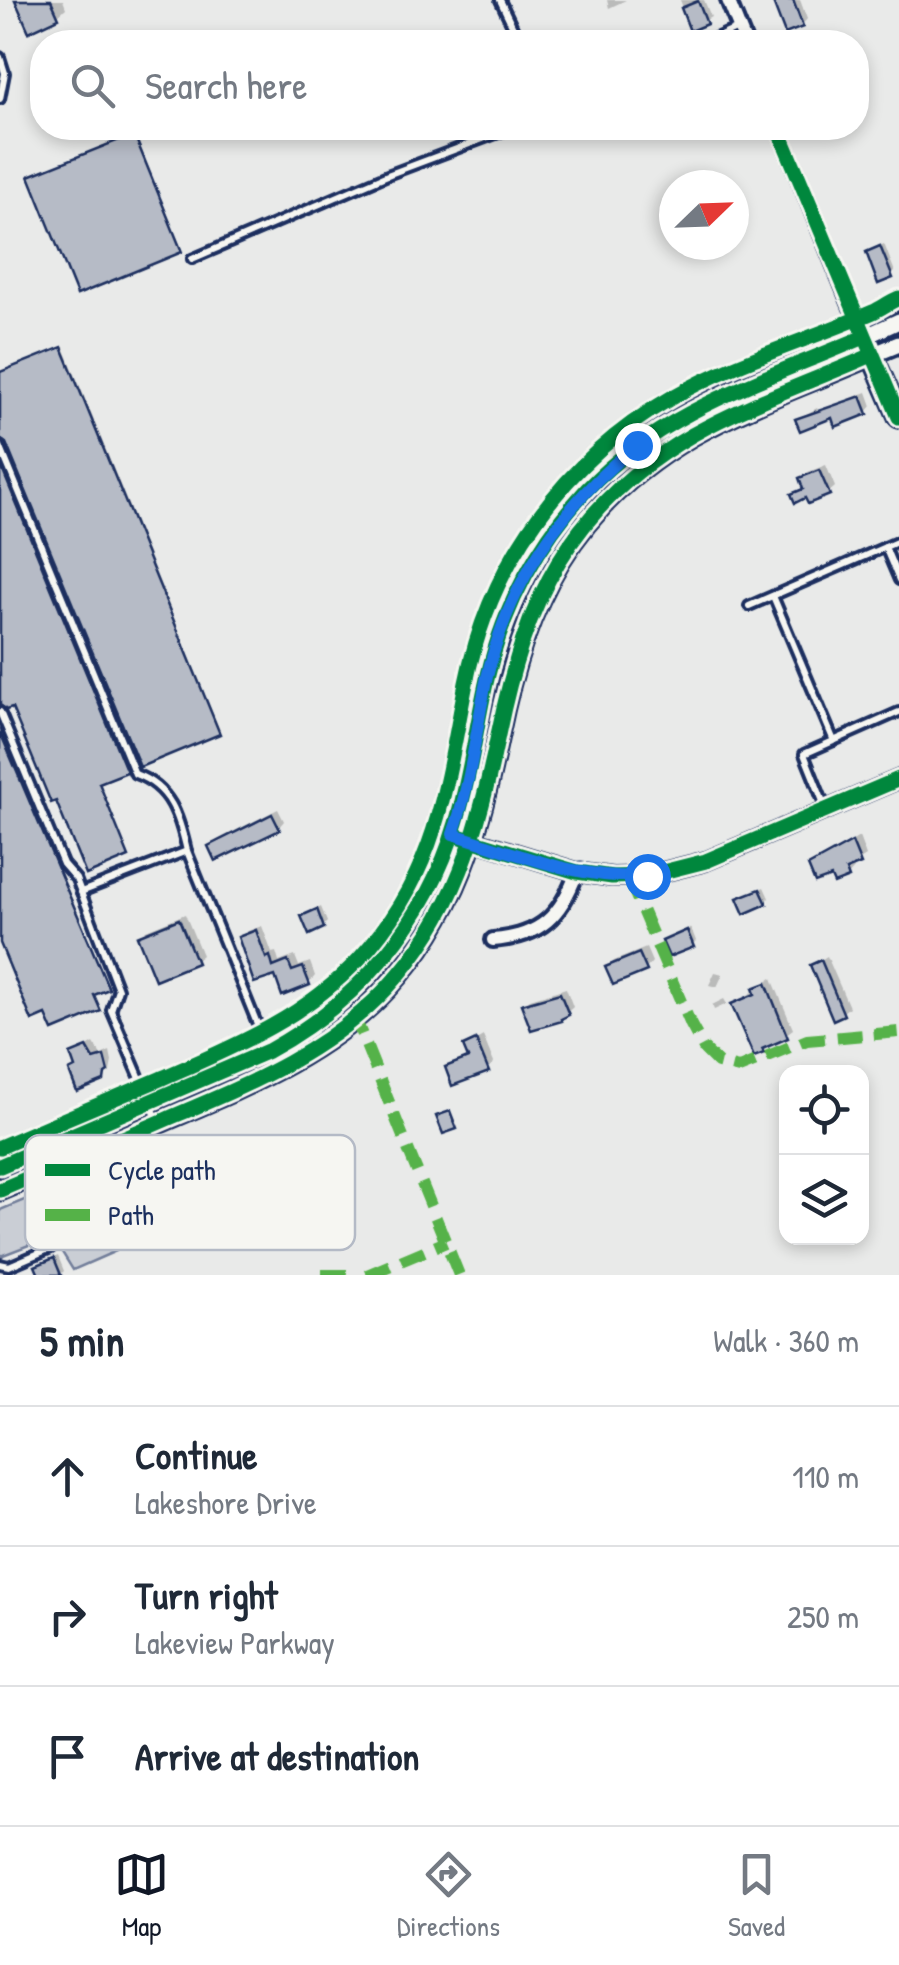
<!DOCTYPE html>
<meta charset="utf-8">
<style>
:root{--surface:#fff;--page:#f6f6f7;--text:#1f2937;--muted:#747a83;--line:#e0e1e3;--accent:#111827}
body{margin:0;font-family:"Patrick Hand",sans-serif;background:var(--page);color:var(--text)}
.controls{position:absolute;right:30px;bottom:30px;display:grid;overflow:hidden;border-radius:20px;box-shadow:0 5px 15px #0003}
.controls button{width:90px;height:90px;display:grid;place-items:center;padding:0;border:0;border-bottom:2px solid var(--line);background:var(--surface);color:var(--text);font:50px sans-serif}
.compass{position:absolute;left:659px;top:170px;width:90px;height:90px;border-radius:50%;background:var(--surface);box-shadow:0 5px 15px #0003;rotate:67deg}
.stop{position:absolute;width:30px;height:30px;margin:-22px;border:8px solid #1a73e8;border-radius:50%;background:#fff}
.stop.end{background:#1a73e8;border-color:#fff;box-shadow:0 2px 10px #0008}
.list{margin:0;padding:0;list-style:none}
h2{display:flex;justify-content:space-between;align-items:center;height:130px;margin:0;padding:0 40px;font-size:42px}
h2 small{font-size:32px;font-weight:400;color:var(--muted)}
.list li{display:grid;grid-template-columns:65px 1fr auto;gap:30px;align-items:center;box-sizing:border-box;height:140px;padding:0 40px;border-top:2px solid var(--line)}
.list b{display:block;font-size:38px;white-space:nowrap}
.list p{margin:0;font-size:32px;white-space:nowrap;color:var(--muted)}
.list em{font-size:32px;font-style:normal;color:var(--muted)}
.icon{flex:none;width:55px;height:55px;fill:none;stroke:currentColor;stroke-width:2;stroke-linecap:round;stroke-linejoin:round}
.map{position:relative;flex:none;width:899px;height:1275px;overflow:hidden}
.search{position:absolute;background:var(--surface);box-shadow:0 5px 15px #0003;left:30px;right:30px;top:30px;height:110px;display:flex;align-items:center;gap:25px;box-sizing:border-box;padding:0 35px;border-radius:40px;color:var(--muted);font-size:38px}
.sheet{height:550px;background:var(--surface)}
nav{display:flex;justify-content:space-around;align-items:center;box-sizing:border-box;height:140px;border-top:2px solid var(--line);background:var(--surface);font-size:28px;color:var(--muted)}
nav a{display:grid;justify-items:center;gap:5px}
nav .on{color:var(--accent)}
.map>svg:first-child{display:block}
.green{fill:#caced5;stroke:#727e9a;stroke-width:2.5}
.shadow{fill:#0003}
.building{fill:#b6bbc6;stroke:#1b2f5e;stroke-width:2.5}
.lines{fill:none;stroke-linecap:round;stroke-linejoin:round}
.service-casing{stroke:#1b2f5e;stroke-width:14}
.minor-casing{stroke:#1b2f5e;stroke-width:20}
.tertiary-casing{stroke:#1b2f5e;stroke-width:22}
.secondary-casing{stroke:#1b2f5e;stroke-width:25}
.service{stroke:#f6f6f2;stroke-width:6}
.minor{stroke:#f6f6f2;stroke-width:12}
.tertiary{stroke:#f6f6f2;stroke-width:15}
.secondary{stroke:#f6f6f2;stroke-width:18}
.quiet{stroke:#55b248;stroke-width:12;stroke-dasharray:25 12;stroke-linecap:butt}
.cycleway-casing{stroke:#f6f6f2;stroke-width:21}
.cycleway{stroke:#00873e;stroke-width:15}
.route{stroke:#1a73e8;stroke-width:12}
.key{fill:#f6f6f2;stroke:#b4bac6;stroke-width:2.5}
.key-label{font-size:28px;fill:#1b2f5e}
</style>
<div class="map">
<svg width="899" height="1275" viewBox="0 0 899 1275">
<rect width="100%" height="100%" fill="#e9eae9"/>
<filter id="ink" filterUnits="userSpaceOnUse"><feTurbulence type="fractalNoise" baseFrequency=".01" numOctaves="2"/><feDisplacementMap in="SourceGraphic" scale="20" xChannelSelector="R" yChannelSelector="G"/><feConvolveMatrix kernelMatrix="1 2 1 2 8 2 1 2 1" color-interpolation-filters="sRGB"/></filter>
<g filter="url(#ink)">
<polygon class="green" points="85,1175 116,1251 73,1270 52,1236 3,1255 0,1262 0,1210"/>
<g class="shadow">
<polygon points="18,0 63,0 66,8 57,16"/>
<polygon points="607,0 626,0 609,8"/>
<polygon points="680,0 704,0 711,17 691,28"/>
<polygon points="775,0 800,0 807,19 802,25"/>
<polygon points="135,134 182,249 181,250 33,176"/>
<polygon points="884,244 895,272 892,275 872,249"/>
<polygon points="64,347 220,731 219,732 8,441 0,439 0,373"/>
<polygon points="867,392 872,406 867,412 798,419 817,408 818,411"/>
<polygon points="0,461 127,769 99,781 128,855 13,704 0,702"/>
<polygon points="826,465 835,487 828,493 794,494 805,486 802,479 808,472"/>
<polygon points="0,728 109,986 94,992 99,1009 0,934"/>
<polygon points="278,809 284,821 278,828 211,846 217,840"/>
<polygon points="859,837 866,856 852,865 854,869 848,876 811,867"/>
<polygon points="764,887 769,898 765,902 740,899"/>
<polygon points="321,907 327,922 323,926 304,916"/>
<polygon points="185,914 202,955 195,961 140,937 146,930"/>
<polygon points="262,926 272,953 276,952 279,962 295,956 299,966 310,962 315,976 309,983 276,972 241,937 248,931"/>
<polygon points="691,928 696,941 692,945 665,941"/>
<polygon points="646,948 652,962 646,969 608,967 614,961"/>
<polygon points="827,956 849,1007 842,1013 813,965"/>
<polygon points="715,972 723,974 717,987 709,985"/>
<polygon points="772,978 793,1029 763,1051 734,1005"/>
<polygon points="566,988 573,1007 560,1019 524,1005 530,999"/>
<polygon points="724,999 727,1004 714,1010 712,1005"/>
<polygon points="483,1036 494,1063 487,1069 448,1068 470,1056 466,1046"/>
<polygon points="94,1043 101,1055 110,1051 112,1061 110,1072 102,1079 72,1071 77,1066 73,1055"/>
<polygon points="58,1256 64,1271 60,1275 41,1275 38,1266"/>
</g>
<g class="building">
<polygon points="15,0 51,0 59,18 29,32"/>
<polygon points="772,0 793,0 803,27 785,34"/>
<polygon points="698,1 707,24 690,31 681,8"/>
<polygon points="134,134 182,252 77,295 29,176"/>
<polygon points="880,246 893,278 878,284 866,252"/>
<polygon points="62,347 220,734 140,767 6,443 0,439 0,372"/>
<polygon points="861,396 868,414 835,427 832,418 800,431 795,419"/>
<polygon points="0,464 127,772 99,783 129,857 86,875 56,801 51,803 12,708 6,710 0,705"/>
<polygon points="819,470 830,495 808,504 805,498 795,503 791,494 803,489 799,478"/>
<polygon points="0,732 109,989 94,995 101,1011 53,1031 46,1015 32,1021 0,943"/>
<polygon points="272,814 280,830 215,861 208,846"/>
<polygon points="852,842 861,864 846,870 849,878 834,884 831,877 815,883 808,866"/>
<polygon points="760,889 767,904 744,914 737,898"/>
<polygon points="317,909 324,928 309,935 301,916"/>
<polygon points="179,919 197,963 155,980 137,936"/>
<polygon points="256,930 266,958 270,956 273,967 288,961 292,971 303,967 310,985 282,996 275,976 254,983 238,937"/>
<polygon points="687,930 694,947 669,957 662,941"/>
<polygon points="639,953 647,971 613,985 605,967"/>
<polygon points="821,960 844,1015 833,1020 810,965"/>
<polygon points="766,983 788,1038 762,1049 764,1053 754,1057 731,1004 755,994 753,988"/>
<polygon points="560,993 569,1015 561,1019 562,1021 531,1030 521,1004"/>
<polygon points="476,1040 489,1072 452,1086 445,1067 468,1058 463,1046"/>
<polygon points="87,1047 94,1059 104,1056 108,1072 105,1074 104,1081 77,1092 69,1071 75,1068 70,1054"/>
<polygon points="450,1111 457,1129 443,1134 436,1116"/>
<polygon points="54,1258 61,1275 39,1275 35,1266"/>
</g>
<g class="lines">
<g class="service-casing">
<g id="service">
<polyline points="500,0 520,42"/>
<polyline points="707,42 738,28"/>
<polyline points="0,57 5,73 0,99"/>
<polyline points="192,259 390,174 512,128"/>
<path d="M0,446l135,328c36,13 44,42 52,77l88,217"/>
<polyline points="885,547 899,580"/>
<polyline points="773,596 834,741"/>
<polyline points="749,606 899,541"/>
<polyline points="0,712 63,864 76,879 118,989 111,1010 158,1121"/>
<polyline points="826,809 804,754 899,712"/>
<polyline points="81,892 187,851"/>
<polyline points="0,1264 9,1266 51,1248"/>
</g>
</g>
<g class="minor-casing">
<g id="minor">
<polyline points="728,0 745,42"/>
<polyline points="778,128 864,337"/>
<path d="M493,940c48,-4 68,-24 84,-68"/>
</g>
</g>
<g class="tertiary-casing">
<g id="tertiary">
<polyline points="864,337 899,321"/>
<polyline points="872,355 899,344"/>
<polyline points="453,834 577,872 612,877 647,876 706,861 899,779"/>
</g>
</g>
<g class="secondary-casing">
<g id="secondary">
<path d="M0,1166c56,-24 111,-47 167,-71 76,-32 149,-62 205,-124 70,-76 87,-157 107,-254 27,-132 88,-241 212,-306 55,-29 116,-49 173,-74l35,80"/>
<path d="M0,1190c56,-24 112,-47 167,-71 80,-34 159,-66 220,-131 69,-74 91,-156 111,-253 27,-134 71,-229 194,-300 57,-32 121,-54 180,-80"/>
</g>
</g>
<use href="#service" class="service"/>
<use href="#minor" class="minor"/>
<use href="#tertiary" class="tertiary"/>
<use href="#secondary" class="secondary"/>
<g class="quiet">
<polyline points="628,877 691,1025 704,1049 718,1063 739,1068 807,1040 899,1032"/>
<polyline points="350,1013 355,1018 459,1275"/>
<polyline points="322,1275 349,1275"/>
<polyline points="367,1275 446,1242"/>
</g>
<g class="cycleway-casing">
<g id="cycleway">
<polyline points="778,128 899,417"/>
<polyline points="458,836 577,872 612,877 647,876 706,861 899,779"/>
<path d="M0,1147c53,-23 107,-46 160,-68 73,-32 143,-60 199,-120 78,-85 86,-169 107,-276 24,-121 99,-224 205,-285 64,-37 135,-57 202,-86 9,-4 16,-10 26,-14"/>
<path d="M0,1166l268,-115c90,-49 159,-129 188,-228 15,-48 20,-99 32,-148 16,-70 51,-134 99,-186 75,-79 180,-110 277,-152"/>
<path d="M0,1190c56,-24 112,-47 167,-71 80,-34 159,-66 220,-131 69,-74 91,-156 111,-253 27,-134 71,-229 194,-300 57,-32 121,-54 180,-80"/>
</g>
</g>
<use href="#cycleway" class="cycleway"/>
</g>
</g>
<g class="lines" filter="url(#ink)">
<path class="route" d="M637,445c-75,59 -128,138 -150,232 -11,52 -16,107 -34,157 63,19 127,47 194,42"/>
</g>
<rect x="25" y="1135" width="330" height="115" rx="15" class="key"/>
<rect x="45" y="1164" width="45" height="12" fill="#00873e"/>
<rect x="45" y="1209" width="45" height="12" fill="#55b248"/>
<g class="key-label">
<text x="108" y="1180">Cycle path</text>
<text x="108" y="1225">Path</text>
</g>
</svg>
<div class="controls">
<button><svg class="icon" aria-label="locate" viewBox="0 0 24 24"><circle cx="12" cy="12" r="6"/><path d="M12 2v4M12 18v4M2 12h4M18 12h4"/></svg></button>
<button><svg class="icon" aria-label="layers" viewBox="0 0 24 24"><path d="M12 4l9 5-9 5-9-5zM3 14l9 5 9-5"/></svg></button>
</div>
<svg class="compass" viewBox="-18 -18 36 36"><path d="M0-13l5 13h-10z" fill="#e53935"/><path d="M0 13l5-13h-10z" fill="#747a83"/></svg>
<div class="stop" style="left:647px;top:876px"></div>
<div class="stop end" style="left:637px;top:445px"></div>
<div class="search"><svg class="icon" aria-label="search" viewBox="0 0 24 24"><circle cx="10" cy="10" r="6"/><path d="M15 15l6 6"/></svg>Search here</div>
</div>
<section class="sheet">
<h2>5 min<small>Walk · 360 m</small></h2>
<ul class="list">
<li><svg class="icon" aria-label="ahead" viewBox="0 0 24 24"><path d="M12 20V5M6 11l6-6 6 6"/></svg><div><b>Continue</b><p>Lakeshore Drive</p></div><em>110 m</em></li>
<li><svg class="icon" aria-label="right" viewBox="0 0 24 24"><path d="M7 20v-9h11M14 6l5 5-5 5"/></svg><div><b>Turn right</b><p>Lakeview Parkway</p></div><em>250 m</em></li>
<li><svg class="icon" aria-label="arrive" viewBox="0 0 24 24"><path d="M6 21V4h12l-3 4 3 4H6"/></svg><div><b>Arrive at destination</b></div></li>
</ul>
</section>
<nav>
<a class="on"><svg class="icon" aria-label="map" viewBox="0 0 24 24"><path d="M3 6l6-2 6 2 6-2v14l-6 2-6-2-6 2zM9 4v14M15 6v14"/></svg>Map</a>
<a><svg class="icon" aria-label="directions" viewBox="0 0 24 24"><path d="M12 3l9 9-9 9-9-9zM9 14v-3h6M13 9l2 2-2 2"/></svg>Directions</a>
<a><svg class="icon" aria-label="saved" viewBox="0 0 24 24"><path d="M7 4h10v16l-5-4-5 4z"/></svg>Saved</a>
</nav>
